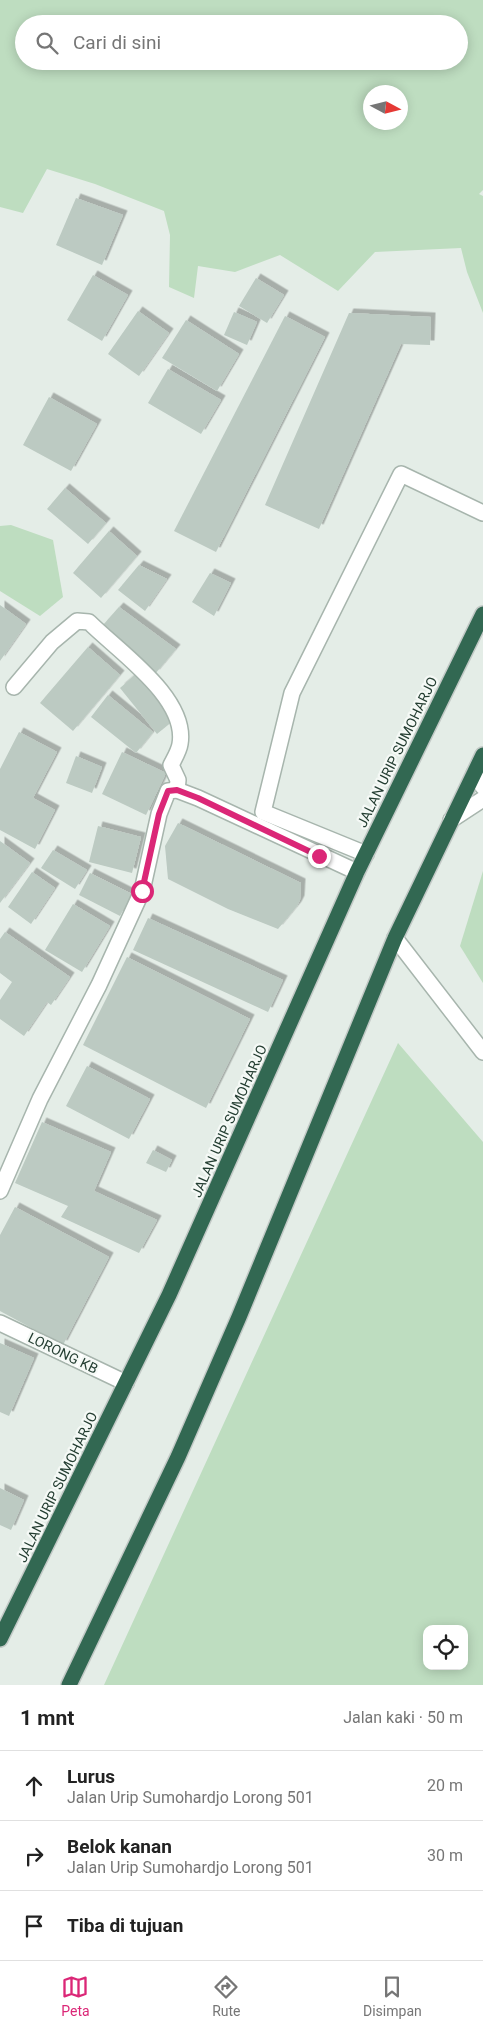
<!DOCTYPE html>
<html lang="id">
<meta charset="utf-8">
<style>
:root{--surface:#fff;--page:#f2f2f2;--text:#222;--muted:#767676;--line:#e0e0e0;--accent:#db2777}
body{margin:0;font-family:Roboto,sans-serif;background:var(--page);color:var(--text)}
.controls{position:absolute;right:15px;bottom:15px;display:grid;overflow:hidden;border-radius:10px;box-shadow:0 2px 12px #0003}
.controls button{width:45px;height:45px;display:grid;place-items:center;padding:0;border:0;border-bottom:1px solid var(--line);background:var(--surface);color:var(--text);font:25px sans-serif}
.compass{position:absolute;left:363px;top:85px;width:45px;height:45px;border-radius:50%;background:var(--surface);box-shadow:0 2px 12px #0003;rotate:97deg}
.stop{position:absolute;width:15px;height:15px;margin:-11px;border:4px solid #db2777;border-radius:50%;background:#fff}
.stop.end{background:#db2777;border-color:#fff;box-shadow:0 1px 5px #0008}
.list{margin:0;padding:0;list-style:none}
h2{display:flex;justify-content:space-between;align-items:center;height:65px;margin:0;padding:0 20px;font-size:21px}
h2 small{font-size:16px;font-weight:400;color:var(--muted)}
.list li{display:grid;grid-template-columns:32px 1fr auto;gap:15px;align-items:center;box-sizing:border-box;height:70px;padding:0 20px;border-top:1px solid var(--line)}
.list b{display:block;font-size:19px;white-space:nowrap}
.list p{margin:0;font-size:16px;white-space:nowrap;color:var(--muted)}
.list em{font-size:16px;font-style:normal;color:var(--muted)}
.icon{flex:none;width:28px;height:28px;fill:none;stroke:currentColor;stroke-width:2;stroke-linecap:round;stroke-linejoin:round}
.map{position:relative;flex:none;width:483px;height:1685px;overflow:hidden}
.search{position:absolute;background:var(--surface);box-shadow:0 2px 12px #0003;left:15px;right:15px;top:15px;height:55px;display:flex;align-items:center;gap:12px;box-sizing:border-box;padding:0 18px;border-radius:28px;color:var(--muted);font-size:19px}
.sheet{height:275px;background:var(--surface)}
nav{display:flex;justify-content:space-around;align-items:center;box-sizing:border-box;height:70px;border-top:1px solid var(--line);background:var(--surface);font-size:14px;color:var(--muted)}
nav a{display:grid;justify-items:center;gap:2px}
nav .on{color:var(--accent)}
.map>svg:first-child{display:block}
.green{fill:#beddc0;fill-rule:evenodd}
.building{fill:#bccac2;filter:url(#shadow)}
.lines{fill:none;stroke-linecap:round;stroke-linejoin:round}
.lane-casing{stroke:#a7b5ad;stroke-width:18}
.street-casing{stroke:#a7b5ad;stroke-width:18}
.highway-casing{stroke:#c2c9c6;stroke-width:18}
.lane{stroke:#fff;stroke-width:15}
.street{stroke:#fff;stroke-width:15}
.highway{stroke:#326852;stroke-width:15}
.route{stroke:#db2777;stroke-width:6}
.labels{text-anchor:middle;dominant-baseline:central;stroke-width:4.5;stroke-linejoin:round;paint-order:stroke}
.street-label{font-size:14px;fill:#243e32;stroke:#f5f9f6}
</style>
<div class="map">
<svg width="483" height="1685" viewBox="0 0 483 1685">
<defs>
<filter id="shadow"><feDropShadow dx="4.5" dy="-4.5" stdDeviation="0" flood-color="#0004"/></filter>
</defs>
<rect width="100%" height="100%" fill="#e4ede7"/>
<g class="green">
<path d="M0,0h483v190l-4,4 4,2v117l-16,-41 -6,-24 -86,4 -37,39 -58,-36 -45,17 -37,-6 -4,32 -25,-11 1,-52 -6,-24 -69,-27 -48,-15 -24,44 -23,-6zM24,24h435v37h-435zM400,92v30h-30v-30z"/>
<polygon points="11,525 53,540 63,597 40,616 0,591 0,526"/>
<polygon points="483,871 483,983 460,946"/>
<path d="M398,1043l85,99v543h-379zM427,1629h37v37h-37z"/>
</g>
<g class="building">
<polygon points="76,198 123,215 102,265 56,245"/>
<polygon points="93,275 128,295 102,341 67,320"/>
<polygon points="256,278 284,295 267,323 239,306"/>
<polygon points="138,311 169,333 139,376 108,354"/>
<polygon points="234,312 257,322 247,345 224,335"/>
<polygon points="349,313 431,317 430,345 401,344 319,529 265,505"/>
<polygon points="285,316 325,337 216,552 174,531"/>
<polygon points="186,320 239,354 217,391 162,358"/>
<polygon points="168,369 221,400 201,434 148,403"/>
<polygon points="49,397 97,424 71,471 23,445"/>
<polygon points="65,488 106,523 88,544 47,509"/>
<polygon points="109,531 137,556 101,598 73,573"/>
<polygon points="139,565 167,579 145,611 118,590"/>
<polygon points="210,573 231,583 214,616 192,602"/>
<polygon points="0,605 26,624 0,661"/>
<polygon points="119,607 176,649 155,674 103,625"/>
<polygon points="88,647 120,675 73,731 40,703"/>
<polygon points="136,674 174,720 157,734 120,688"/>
<polygon points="108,695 153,732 136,753 91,717"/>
<polygon points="19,732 57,752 33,798 55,810 35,849 0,830 0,769"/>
<polygon points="122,752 166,773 146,815 102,794"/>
<polygon points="76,756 102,767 92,793 66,783"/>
<polygon points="178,823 301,883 300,900 297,906 278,929 228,909 168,879 165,846"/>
<polygon points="98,826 141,837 132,873 89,862"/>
<polygon points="0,841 30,863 0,903"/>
<polygon points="53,850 87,870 75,889 41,868"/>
<polygon points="32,872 55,888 31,924 8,907"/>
<polygon points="90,873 132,894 120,916 79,895"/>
<polygon points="73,904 110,926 82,972 45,950"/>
<polygon points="148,918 283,980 268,1012 133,950"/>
<polygon points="5,932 70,977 51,1005 47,1002 24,1036 0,1019 0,1000 12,982 0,973 0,939"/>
<polygon points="127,957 250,1019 206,1108 83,1045"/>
<polygon points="87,1066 150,1099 129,1139 66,1106"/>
<polygon points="42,1122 111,1152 94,1191 157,1220 139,1253 61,1217 68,1206 15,1183"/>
<polygon points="153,1150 172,1160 166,1172 146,1163"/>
<polygon points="15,1207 109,1257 63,1345 0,1311 0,1235"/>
<polygon points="0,1343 34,1358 9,1416 0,1412"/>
<polygon points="0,1488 24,1500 11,1530 0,1525"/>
</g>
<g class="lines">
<g class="lane-casing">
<g id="lane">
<polyline points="474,774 483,787"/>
<polyline points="451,820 483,799"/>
<polyline points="366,854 263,812 292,693 401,474 483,513"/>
<polyline points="395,938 483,1052"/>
</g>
</g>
<g class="street-casing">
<g id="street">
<path d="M14,687l38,-45 25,-21 12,1c30,30 99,76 91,122 -1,7 -6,15 -9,21l7,15 -1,10"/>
<polyline points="0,1191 40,1099 99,985 142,891 159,814 168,791 177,790 198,798 357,872"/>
<polyline points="0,1323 126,1383"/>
</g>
</g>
<g class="highway-casing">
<g id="highway">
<polyline points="0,1639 169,1295 357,872 483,614"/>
<polyline points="69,1685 178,1457 239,1317 395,938 483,755"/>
</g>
</g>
<use href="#lane" class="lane"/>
<use href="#street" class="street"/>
<use href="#highway" class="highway"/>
</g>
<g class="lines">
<polyline class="route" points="142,891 159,814 168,791 177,790 198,798 319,856"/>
</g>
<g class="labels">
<g class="street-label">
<text transform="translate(397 752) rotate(-64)">JALAN URIP SUMOHARJO</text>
<text transform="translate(229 1121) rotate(-66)">JALAN URIP SUMOHARJO</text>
<text transform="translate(63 1353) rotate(26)">LORONG KB</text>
<text transform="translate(57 1487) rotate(-64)">JALAN URIP SUMOHARJO</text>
</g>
</g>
</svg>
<div class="controls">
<button><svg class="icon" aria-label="locate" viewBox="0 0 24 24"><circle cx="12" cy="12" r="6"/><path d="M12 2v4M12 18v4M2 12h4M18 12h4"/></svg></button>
</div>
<svg class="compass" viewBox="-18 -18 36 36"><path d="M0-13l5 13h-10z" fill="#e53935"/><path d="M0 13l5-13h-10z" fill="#767676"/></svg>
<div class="stop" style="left:142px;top:891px"></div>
<div class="stop end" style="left:319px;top:856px"></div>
<div class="search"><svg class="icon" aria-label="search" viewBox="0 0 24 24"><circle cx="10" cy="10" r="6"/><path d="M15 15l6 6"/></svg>Cari di sini</div>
</div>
<section class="sheet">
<h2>1 mnt<small>Jalan kaki · 50 m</small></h2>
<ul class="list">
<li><svg class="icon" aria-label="ahead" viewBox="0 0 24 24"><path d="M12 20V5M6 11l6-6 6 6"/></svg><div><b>Lurus</b><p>Jalan Urip Sumohardjo Lorong 501</p></div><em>20 m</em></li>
<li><svg class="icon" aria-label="right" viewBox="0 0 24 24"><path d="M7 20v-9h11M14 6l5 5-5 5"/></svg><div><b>Belok kanan</b><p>Jalan Urip Sumohardjo Lorong 501</p></div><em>30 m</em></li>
<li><svg class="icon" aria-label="arrive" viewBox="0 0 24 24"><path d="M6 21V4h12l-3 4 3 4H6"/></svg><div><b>Tiba di tujuan</b></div></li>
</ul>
</section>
<nav>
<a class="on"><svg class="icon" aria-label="map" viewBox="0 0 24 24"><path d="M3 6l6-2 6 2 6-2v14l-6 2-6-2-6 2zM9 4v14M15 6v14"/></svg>Peta</a>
<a><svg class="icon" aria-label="directions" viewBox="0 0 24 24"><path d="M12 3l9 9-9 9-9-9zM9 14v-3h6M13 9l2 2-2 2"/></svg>Rute</a>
<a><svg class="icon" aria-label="saved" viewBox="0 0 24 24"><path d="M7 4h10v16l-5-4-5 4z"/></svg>Disimpan</a>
</nav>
